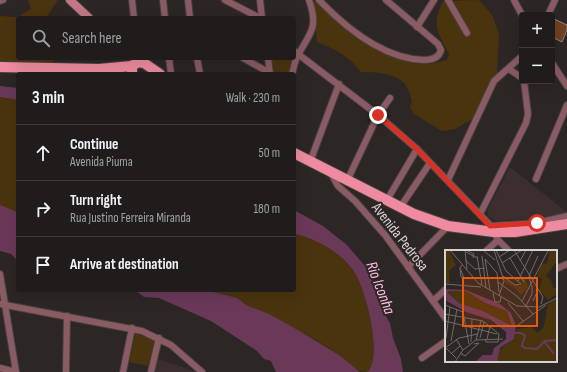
<!DOCTYPE html>
<meta charset="utf-8">
<style>
:root{--surface:#211c1c;--page:#2d2929;--text:#f1f3f6;--muted:#a2a1a3;--line:#3e3a3b}
body{margin:0;font-family:"Sofia Sans Condensed",sans-serif;background:var(--page);color:var(--text)}
.controls{position:absolute;right:12px;top:12px;display:grid;overflow:hidden;border-radius:4px;box-shadow:0 4px 16px #0002}
.controls button{width:36px;height:36px;display:grid;place-items:center;padding:0;border:0;border-bottom:1px solid var(--line);background:var(--surface);color:var(--text);font:20px sans-serif}
.stop{position:absolute;width:12px;height:12px;margin:-9px;border:3px solid #d93025;border-radius:50%;background:#fff}
.stop.end{background:#d93025;border-color:#fff;box-shadow:0 1px 4px #0008}
.list{margin:0;padding:0;list-style:none}
h2{display:flex;justify-content:space-between;align-items:center;height:52px;margin:0;padding:0 16px;font-size:17px}
h2 small{font-size:13px;font-weight:400;color:var(--muted)}
.list li{display:grid;grid-template-columns:26px 1fr auto;gap:12px;align-items:center;box-sizing:border-box;height:56px;padding:0 16px;border-top:1px solid var(--line)}
.list b{display:block;font-size:15px;white-space:nowrap}
.list p{margin:0;font-size:13px;white-space:nowrap;color:var(--muted)}
.list em{font-size:13px;font-style:normal;color:var(--muted)}
.icon{flex:none;width:22px;height:22px;fill:none;stroke:currentColor;stroke-width:2;stroke-linecap:round;stroke-linejoin:round}
.map{position:relative;flex:none;width:567px;height:372px;overflow:hidden}
.search{position:absolute;background:var(--surface);box-shadow:0 4px 16px #0002;left:16px;top:16px;width:280px;height:44px;display:flex;align-items:center;gap:10px;box-sizing:border-box;padding:0 14px;border-radius:4px;color:var(--muted);font-size:15px}
.panel{position:absolute;background:var(--surface);box-shadow:0 4px 16px #0002;left:16px;top:72px;width:280px;height:220px;border-radius:4px}
.map>svg:first-child{display:block}
.built{fill:#3b2e2c}
.green{fill:#4a340e}
.water{fill:#6b3958}
.building{fill:#72411f;stroke:#8c8682}
.lines{fill:none;stroke-linecap:round;stroke-linejoin:round}
.minor-casing{stroke:#474241;stroke-width:8}
.secondary-casing{stroke:#474241;stroke-width:10}
.primary-casing{stroke:#474241;stroke-width:12}
.minor{stroke:#8b5b64;stroke-width:6}
.secondary{stroke:#c27686;stroke-width:8}
.primary{stroke:#ee8ba0;stroke-width:10}
.route{stroke:#d93025;stroke-width:5}
.labels{text-anchor:middle;dominant-baseline:central;stroke-width:4;stroke-linejoin:round;paint-order:stroke}
.street-label{font-size:15px;fill:#d6d2d1;stroke:#2c2625}
.water-label{font-size:16px;font-style:italic;fill:#fdbbe1;stroke:#2c2625}
.inset-river{fill:none;stroke:#6b3958;stroke-width:2}
.inset-road{fill:none;stroke:#706b6a;stroke-width:1}
.view{fill:#e8590c;fill-opacity:0.15;stroke:#e8590c;stroke-width:2}
.inset-edge{fill:none;stroke:#d6d2d1;stroke-width:2}
</style>
<div class="map">
<svg width="567" height="372" viewBox="0 0 567 372">
<rect width="100%" height="100%" fill="#2c2625"/>
<g class="built">
<polygon points="510,167 567,212 558,217 497,221 488,216 487,211"/>
<polygon points="158,359 197,372 155,372"/>
</g>
<g class="green">
<polygon points="28,0 58,0 46,18 18,18 18,58 54,58 52,64 0,61 0,16 17,17 31,9"/>
<path d="M309,0l12,3 40,32 54,28 15,1 17,-4 2,-6c-11,-22 -18,-29 -6,-53l36,-1 13,15 7,19 -2,39 -23,45 -19,11 -13,2 -28,-17 -4,-7 2,-6c-2,-6 -4,-14 -8,-18 -10,-10 -30,-11 -43,-11 -12,-16 -26,-23 -44,-30l-2,-25z"/>
<polygon points="294,52 299,56 293,74 271,74 268,58 294,58"/>
<polygon points="0,97 18,100 18,214 0,205"/>
<path d="M294,234c21,4 46,18 59,36 12,16 31,88 14,102 -12,0 -18,-9 -28,-17 -28,-20 -60,-35 -91,-49l-3,-3 -40,-13h89z"/>
<polygon points="136,331 155,339 148,366 129,362"/>
</g>
<g class="water">
<polygon points="0,86 18,88 18,100 0,97"/>
<polygon points="0,205 15,211 18,214 18,261 11,254 0,251"/>
<path d="M294,210l29,16 24,19 18,21 9,18 10,29 6,10 3,15 8,21 2,13h-36c17,-14 -2,-86 -14,-102 -13,-18 -38,-32 -59,-36z"/>
<polygon points="135,290 205,290 237,298 248,306 269,314 298,330 339,355 360,372 276,372 271,361 264,359 257,351 211,321 159,298 144,297"/>
</g>
<polygon class="building" points="554,19 567,25 567,30 562,42 552,37 552,24"/>
<g class="lines">
<g class="minor-casing">
<g id="minor">
<polyline points="132,0 134,18"/>
<polyline points="163,0 165,18"/>
<polyline points="188,0 190,18"/>
<polyline points="225,0 260,18"/>
<polyline points="260,0 262,18"/>
<path d="M319,0c26,27 65,59 105,60 8,0 15,-2 17,-10l-3,-6 -52,-44"/>
<polyline points="448,0 467,33"/>
<polyline points="514,0 522,15"/>
<polyline points="0,1 3,0"/>
<polyline points="548,15 555,0"/>
<polyline points="417,27 434,0"/>
<polyline points="294,51 378,115 417,149 491,226 498,240 509,251"/>
<polyline points="169,58 171,74"/>
<polyline points="197,58 200,74"/>
<polyline points="243,58 270,73"/>
<polyline points="268,58 270,74"/>
<polyline points="552,63 567,86"/>
<polyline points="509,69 522,78"/>
<path d="M292,74c2,-7 3,-15 7,-21 13,-22 19,-27 10,-53"/>
<polyline points="310,162 339,84"/>
<polyline points="331,173 338,186 355,201 385,235 446,319"/>
<polyline points="536,179 567,105"/>
<polyline points="448,180 494,81 522,56"/>
<polyline points="347,181 378,115 390,98"/>
<polyline points="387,200 417,149"/>
<polyline points="401,206 430,163"/>
<polyline points="480,214 526,123 528,114 524,81"/>
<polyline points="491,226 537,223 567,216"/>
<polyline points="486,251 498,240"/>
<polyline points="408,267 448,226"/>
<polyline points="556,269 567,264"/>
<polyline points="0,274 16,372"/>
<polyline points="433,301 446,289"/>
<polyline points="0,304 142,331 171,345 202,372"/>
<polyline points="422,358 446,341"/>
<polyline points="0,368 16,372"/>
<polyline points="66,372 67,316"/>
<polyline points="123,372 132,328"/>
<polyline points="151,372 159,338"/>
</g>
</g>
<g class="secondary-casing">
<polyline id="secondary" points="70,0 89,18"/>
</g>
<g class="primary-casing">
<g id="primary">
<polyline points="0,67 99,69 132,66"/>
<polyline points="132,74 132,66 138,62 144,63 160,74"/>
<polyline points="294,153 414,214 448,226 494,232 515,232 567,224"/>
</g>
</g>
<use href="#minor" class="minor"/>
<use href="#secondary" class="secondary"/>
<use href="#primary" class="primary"/>
</g>
<g class="lines">
<polyline class="route" points="378,115 417,149 490,226 537,223"/>
</g>
<g class="labels">
<g class="street-label">
<text transform="translate(400 237) rotate(52)">Avenida Pedrosa</text>
</g>
<g class="water-label">
<text transform="translate(380 288) rotate(69)">Rio Iconha</text>
</g>
</g>
<g transform="translate(445 250)">
<rect width="112" height="112" fill="#2c2625"/>
<path d="M0,0h4l7,15 -7,6 1,12h-5zM105,0h7v11l-11,15 5,4 2,8h4v6l-9,6 -9,-10 3,-11 -5,-3 5,-13 5,1zM80,27l3,10 -7,8 -6,-7 -10,-5 -1,-5 15,8 3,-1 -1,-7zM6,40l15,1 19,12 22,8 5,15 -29,-15 -24,-8 -11,-10zM112,49v63h-60v-10l17,-13 3,-10 14,-2 7,6 6,-7 4,-22z" fill="#4a340e"/>
<path d="M0,39l21,1 34,14 11,9 5,13 -2,13 -14,9 -3,14h-22l8,-7h9l2,-7 12,-9v-7l-15,-12 -25,-8 -21,-12zM4,41h17l19,12 22,8 5,15 -29,-15 -24,-8 -11,-10z" fill="#6b3958" fill-rule="evenodd"/>
<path class="inset-river" d="M70,83h6l4,3 -3,10 3,2 12,1 8,-8 12,-1M99,91l10,13"/>
<path class="inset-road" d="M5,0l28,33 39,23 22,1 18,-9M20,0l2,19M21,0l8,4 -1,4M49,0l10,31 -5,15M51,0l10,21 15,13M69,0l29,47 -2,7M39,1l11,9M21,2l11,6M32,6l5,29M37,6l4,32M54,7l11,-7M65,8l14,24M40,9l12,14 2,19M40,9l5,31M20,10l10,9 10,-1M75,11l6,-11M57,13l20,-13M15,18l4,10 -3,-1 -1,-9 2,-3M58,26l12,9 6,-1M73,31l15,-31M53,32l20,15 15,17M0,34l36,3M86,35l-2,-9 9,-20M48,43l2,9h5l1,-5M77,51l26,-50M88,51l5,-11M63,53l15,18M0,55l18,7 6,32M81,56l6,-12v-9M0,64l38,7 16,13 -1,8h-12l-1,-3M0,71l52,13M73,75l28,-20M1,88l4,-31M35,88l4,-16M11,89l7,11M42,89l3,-13M31,90l5,-19M6,91l6,-32M26,92l1,-23M0,98l14,-10 19,-4M1,98l10,10M15,103l5,3 14,-13 -5,1M6,104l9,-8M10,112l8,-12 13,-10 27,-1"/>
<path class="view" d="M18,28h74v48h-74z"/>
<rect width="112" height="112" class="inset-edge"/>
</g>
</svg>
<div class="controls">
<button>+</button>
<button>−</button>
</div>
<div class="stop" style="left:537px;top:223px"></div>
<div class="stop end" style="left:378px;top:115px"></div>
<div class="search"><svg class="icon" aria-label="search" viewBox="0 0 24 24"><circle cx="10" cy="10" r="6"/><path d="M15 15l6 6"/></svg>Search here</div>
<section class="panel">
<h2>3 min<small>Walk · 230 m</small></h2>
<ul class="list">
<li><svg class="icon" aria-label="ahead" viewBox="0 0 24 24"><path d="M12 20V5M6 11l6-6 6 6"/></svg><div><b>Continue</b><p>Avenida Piuma</p></div><em>50 m</em></li>
<li><svg class="icon" aria-label="right" viewBox="0 0 24 24"><path d="M7 20v-9h11M14 6l5 5-5 5"/></svg><div><b>Turn right</b><p>Rua Justino Ferreira Miranda</p></div><em>180 m</em></li>
<li><svg class="icon" aria-label="arrive" viewBox="0 0 24 24"><path d="M6 21V4h12l-3 4 3 4H6"/></svg><div><b>Arrive at destination</b></div></li>
</ul>
</section>
</div>
